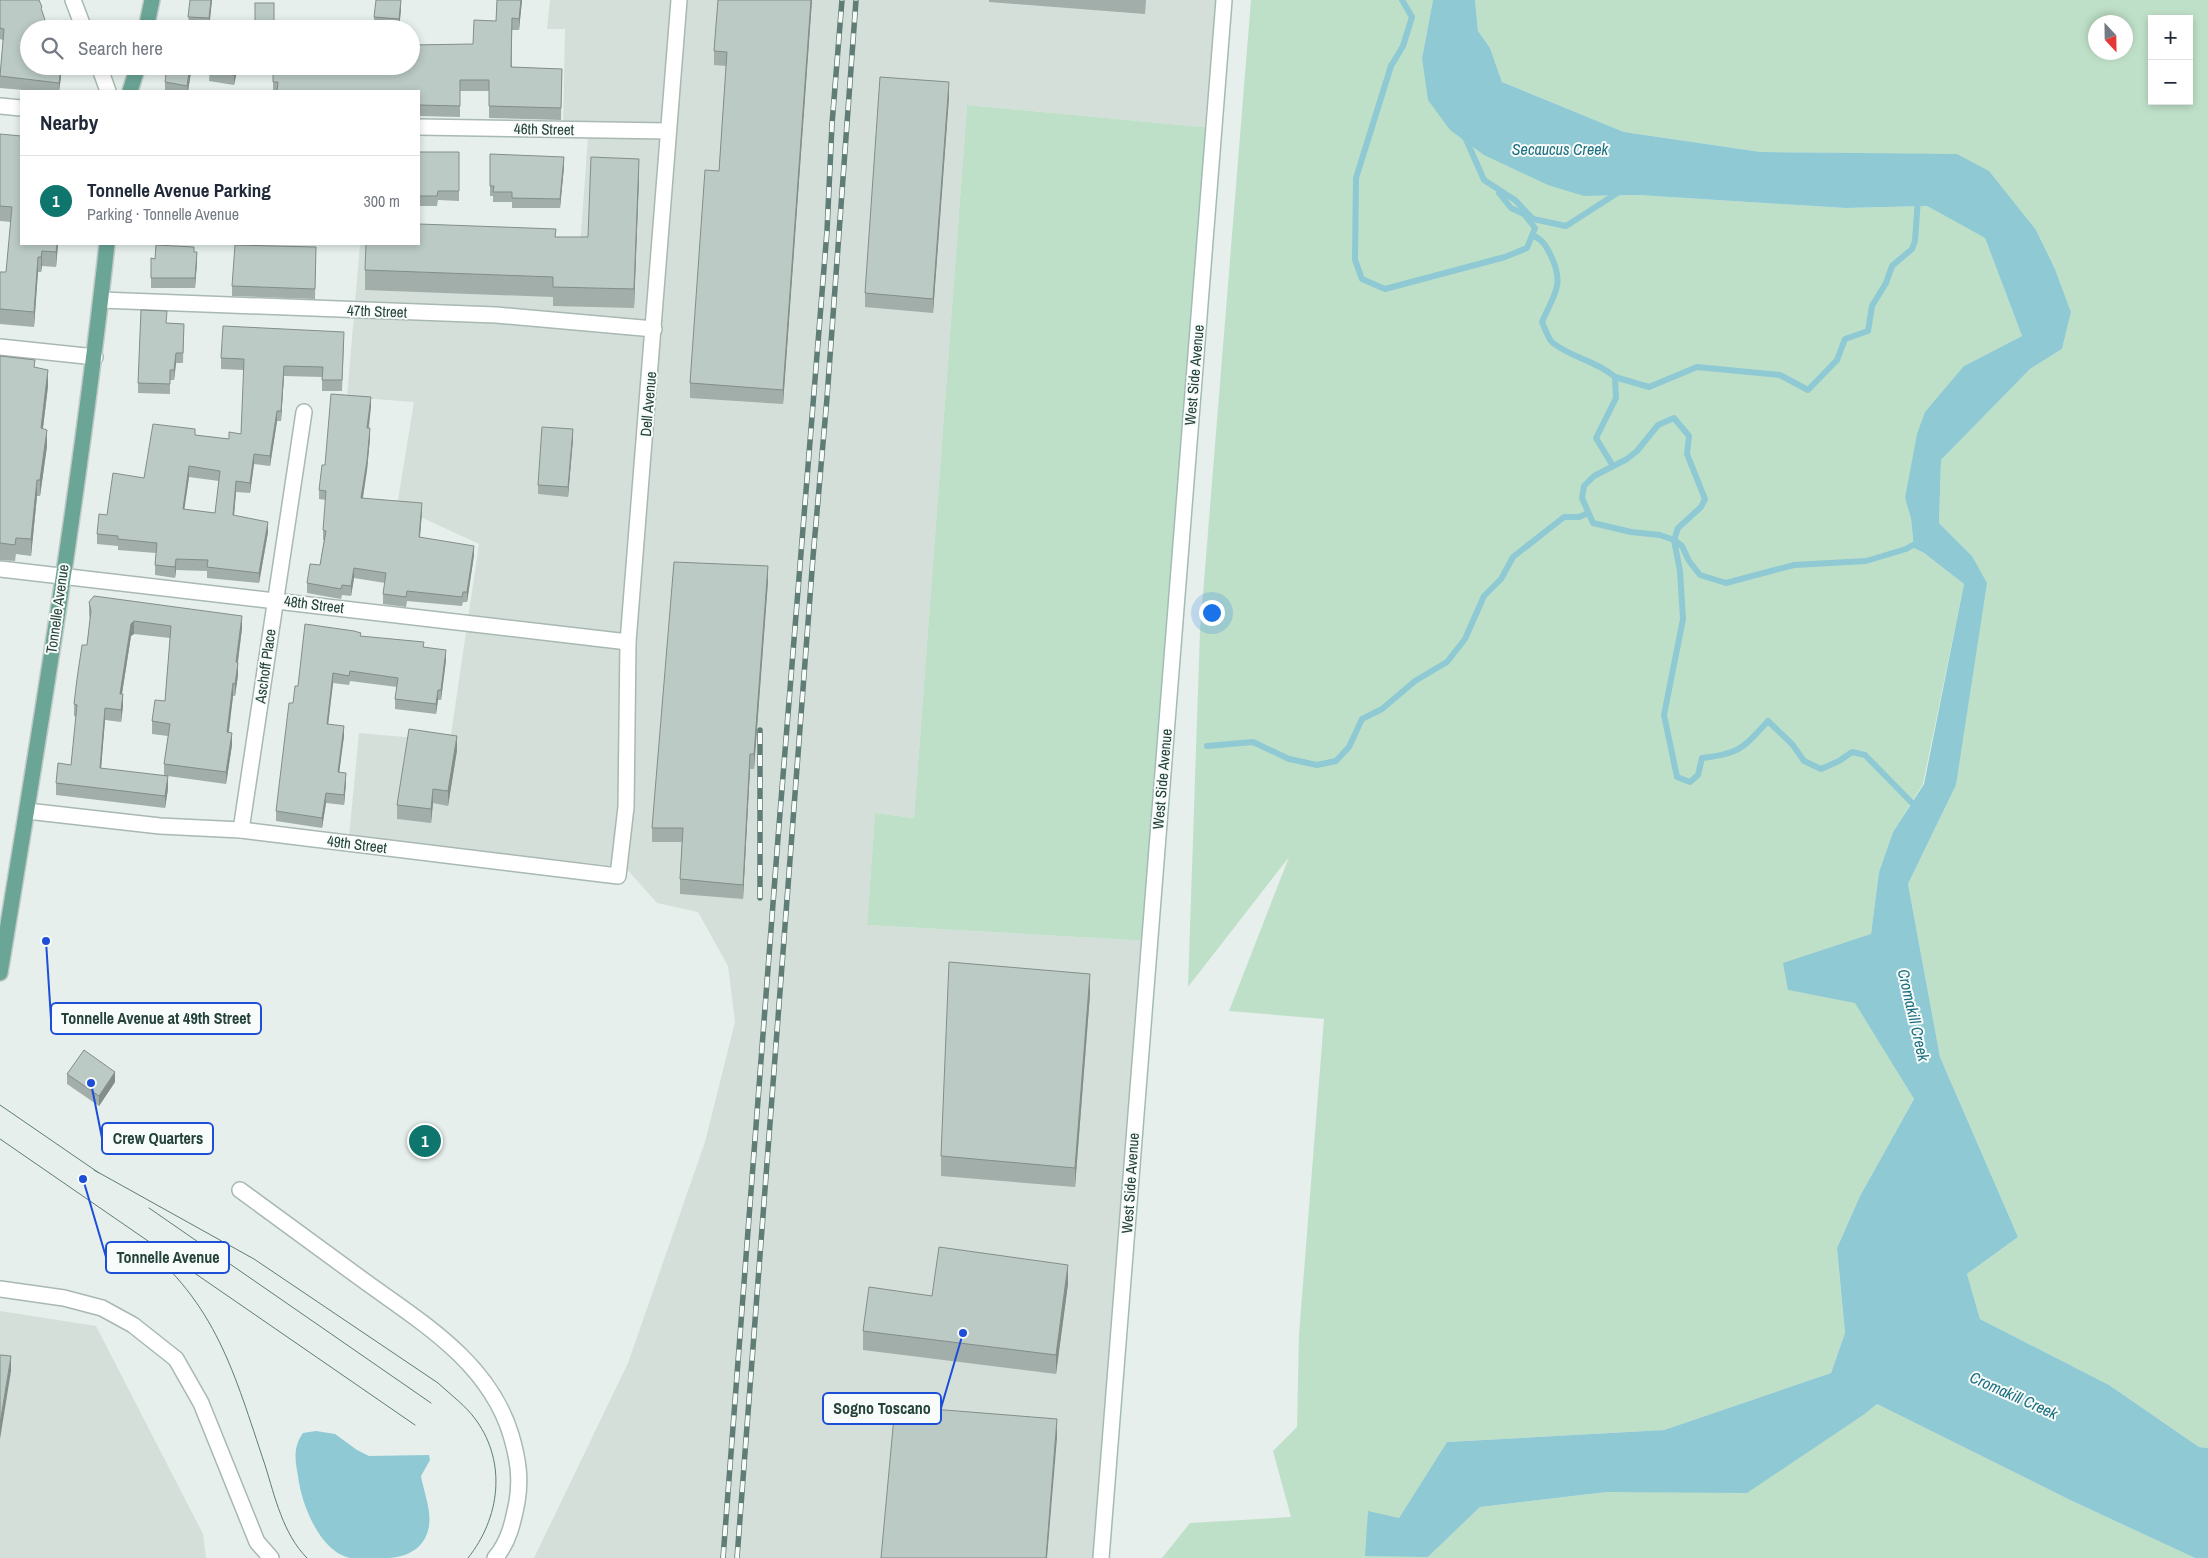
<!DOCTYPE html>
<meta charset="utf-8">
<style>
:root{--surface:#fff;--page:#f6f6f7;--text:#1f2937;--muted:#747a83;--line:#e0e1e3;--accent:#0f766e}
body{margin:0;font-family:"Archivo Narrow",sans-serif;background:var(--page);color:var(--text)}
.controls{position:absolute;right:15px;top:15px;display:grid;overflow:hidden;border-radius:0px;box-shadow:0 2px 8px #0003}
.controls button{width:45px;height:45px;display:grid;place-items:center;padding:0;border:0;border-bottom:1px solid var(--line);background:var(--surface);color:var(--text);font:25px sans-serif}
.compass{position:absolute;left:2088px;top:15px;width:45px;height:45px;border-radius:50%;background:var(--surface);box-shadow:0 2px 8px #0003;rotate:158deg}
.you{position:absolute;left:1211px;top:612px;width:18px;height:18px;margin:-12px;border:4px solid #fff;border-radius:50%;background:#1a73e8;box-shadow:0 0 0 8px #1a73e833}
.badge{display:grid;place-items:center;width:32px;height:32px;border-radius:50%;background:var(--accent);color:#fff;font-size:16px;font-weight:700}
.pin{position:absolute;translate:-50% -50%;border:2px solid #fff;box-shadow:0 1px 5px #0006}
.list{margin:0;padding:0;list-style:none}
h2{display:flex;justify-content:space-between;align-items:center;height:65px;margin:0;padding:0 20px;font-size:21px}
h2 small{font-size:16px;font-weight:400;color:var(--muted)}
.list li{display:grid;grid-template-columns:32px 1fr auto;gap:15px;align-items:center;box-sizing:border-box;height:90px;padding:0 20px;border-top:1px solid var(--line)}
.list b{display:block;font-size:19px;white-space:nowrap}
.list p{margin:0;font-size:16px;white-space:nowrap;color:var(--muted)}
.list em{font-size:16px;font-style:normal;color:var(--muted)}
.icon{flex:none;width:28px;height:28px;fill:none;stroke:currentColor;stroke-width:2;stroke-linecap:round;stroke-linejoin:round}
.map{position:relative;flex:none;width:2208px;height:1558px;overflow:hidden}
.search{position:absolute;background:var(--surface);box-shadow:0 2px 8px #0003;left:20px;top:20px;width:400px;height:55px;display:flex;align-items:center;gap:12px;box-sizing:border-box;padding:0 18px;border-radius:28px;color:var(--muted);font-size:19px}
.panel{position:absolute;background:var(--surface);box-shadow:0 2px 8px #0003;left:20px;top:90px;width:400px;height:155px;border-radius:0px}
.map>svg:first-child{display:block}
.built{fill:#d4dfda}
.green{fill:#bfe0c8;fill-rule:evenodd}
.water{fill:#8ec9d4}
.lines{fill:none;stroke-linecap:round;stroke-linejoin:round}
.stream{stroke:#8ec9d4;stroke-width:6}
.street-casing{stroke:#a8b8b2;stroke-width:18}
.secondary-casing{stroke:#a4bbb3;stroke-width:18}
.primary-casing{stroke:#c2cac8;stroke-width:18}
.street{stroke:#fff;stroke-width:15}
.secondary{stroke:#fff;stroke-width:15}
.primary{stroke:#6aa596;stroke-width:15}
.tram{stroke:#5f7d75;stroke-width:1}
.rail-casing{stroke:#5f7d75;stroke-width:5.5}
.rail{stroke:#f7fbf9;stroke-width:4;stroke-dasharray:11;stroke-linecap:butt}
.wall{fill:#a1aea9;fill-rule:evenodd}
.shaded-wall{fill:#838d89}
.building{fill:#bbcac4;stroke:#838d89;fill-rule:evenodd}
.labels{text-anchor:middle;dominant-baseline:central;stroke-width:4;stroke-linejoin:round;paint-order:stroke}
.street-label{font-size:15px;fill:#24423a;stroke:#f7fbf9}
.water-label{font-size:16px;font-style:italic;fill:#1c6f80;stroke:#f7fbf9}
.leader{fill:none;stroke:#1d4ed8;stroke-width:2}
.callout-dot{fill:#1d4ed8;stroke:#f7fbf9;stroke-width:2}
.callout{fill:#f7fbf9;stroke:#1d4ed8;stroke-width:2}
.callout-label{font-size:16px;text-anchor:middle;font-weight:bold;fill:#24423a}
</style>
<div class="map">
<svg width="2208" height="1558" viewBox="0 0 2208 1558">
<rect width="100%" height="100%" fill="#e6efeb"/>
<g class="built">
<polygon points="550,0 1223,0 1213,128 967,105 914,818 875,813 867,925 1150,941 1101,1558 534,1558 628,1363 705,1142 735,1022 728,966 698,912 657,903 625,867 349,837 359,733 450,741 479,544 397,506 414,402 347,397 360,244 580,246 588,137 563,124 565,29 547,29"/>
<polygon points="0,1311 96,1326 203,1534 206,1558 0,1558"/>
</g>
<g class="green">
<polygon points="1251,0 1433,0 1422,58 1584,196 1638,195 1845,208 1927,206 1985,238 2022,336 1964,366 1905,498 1911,519 1914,548 1924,553 1964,584 1923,784 1893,832 1879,872 1871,934 1788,990 1855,1002 1914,1099 1860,1196 1837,1248 1845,1333 1831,1373 1664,1430 1447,1442 1399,1518 1428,1557 1480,1507 1607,1492 1866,1413 1877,1404 2070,1500 2195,1558 1162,1558 1190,1523 1291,1517 1273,1451 1297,1427 1299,1334 1324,1019 1229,1011 1289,857 1188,987 1200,631"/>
<path d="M1475,0h733v1448l-9,-1 -90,-62 -129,-66 -13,-45 51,-37 -78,-180 -32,-173 48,-99 16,-229 -33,-33 2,-63 89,-91 32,-20 9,-37 -16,-43 -19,-39 -200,-77 -75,-1 -137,-20 -122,-50 -12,-34 -12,-17zM2152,19h37v82h-37zM2096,22h30v30h-30z"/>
<polygon points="967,105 1213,128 1150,941 867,925 875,813 914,818"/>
</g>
<g class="water">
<polygon points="1433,0 1475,0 1478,31 1490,48 1502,82 1624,132 1761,152 1957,154 1989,171 2036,230 2055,269 2071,312 2062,349 2030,369 1941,460 1939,523 1972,556 1987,583 1956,785 1908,884 1940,1057 2018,1237 1967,1274 1980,1319 2109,1385 2199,1447 2208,1448 2208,1558 2195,1558 2070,1500 1877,1404 1866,1413 1747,1493 1607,1492 1480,1507 1428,1557 1365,1556 1368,1511 1399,1518 1447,1442 1664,1430 1831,1373 1845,1333 1837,1248 1860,1196 1914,1099 1855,1003 1788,990 1783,963 1871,934 1879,872 1893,832 1924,784 1964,584 1924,553 1914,548 1911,519 1905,498 1917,434 1925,412 1964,366 2022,336 1985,238 1927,206 1845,208 1638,195 1584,196 1548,185 1484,155 1450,130 1428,100 1422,58"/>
<path d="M316,1431l19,3 22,16 12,6 60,-1 1,5 -9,16c3,18 14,41 5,60 -7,16 -24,22 -40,22 -11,0 -24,0 -35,0 -31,-5 -50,-55 -53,-82 -3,-16 -5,-29 5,-43z"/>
</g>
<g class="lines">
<g class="stream">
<polyline points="1402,0 1412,17 1403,46 1391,66 1356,178 1355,260 1362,279 1385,289 1505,257 1527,248 1535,228 1524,214 1511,208 1499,193"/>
<polyline points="1465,137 1484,180 1515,200 1533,219 1566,226 1619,192"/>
<path d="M1534,236c10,5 12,10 17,20 14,29 3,38 -9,66 3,6 6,17 11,21 19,15 44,18 62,34"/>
<polyline points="1613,466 1596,438 1616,398 1615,377 1649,387 1697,367 1780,375 1808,390 1837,360 1845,339 1868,331 1872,306 1886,283 1892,266 1912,249 1915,241 1918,198"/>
<polyline points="1207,746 1253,742 1289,759 1317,765 1336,761 1349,747 1362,719 1382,709 1415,681 1447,662 1465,639 1484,596 1501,579 1513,557 1564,517 1579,517 1588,513"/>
<path d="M1916,807l-51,-52 -13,-3 -13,9 -18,8 -17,-8 -12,-17 -24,-23c-25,27 -28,33 -66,37l-4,17 -8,7 -13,-5 -13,-62 19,-96 -3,-48 -6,-31 4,-12 23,-21 4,-8 -18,-45 2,-18 -15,-18 -16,7 -21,26 -10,8 -33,17 -10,10 -2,12 11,25 38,9 29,3 14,5 8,6 7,15 11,14 26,8 68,-18 72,-4 40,-12 14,-8"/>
</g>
<g class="street-casing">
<g id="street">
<polyline points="0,106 21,108"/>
<polyline points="419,127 668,131"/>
<polyline points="101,300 496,315 654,329"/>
<polyline points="0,347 95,357"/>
<polyline points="0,569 628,642"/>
<polyline points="27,811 160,826 241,830 618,876 626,807 628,642 679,0"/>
<polyline points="241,830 304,412"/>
<path d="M240,1190c41,30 82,60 123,90 58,42 126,82 148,155 7,24 10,43 6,67 -4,20 -8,40 -22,56"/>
<polyline points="0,1289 64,1298 102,1308 133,1325 176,1359 201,1403 257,1542 271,1558"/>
</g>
</g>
<g class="secondary-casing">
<g id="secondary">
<polyline points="73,0 84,29"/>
<polyline points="99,66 108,91"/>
<polyline points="1101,1558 1224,0"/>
</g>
</g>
<g class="primary-casing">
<g id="primary">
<polyline points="146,29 152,0"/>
<polyline points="130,91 138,66"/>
<path d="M0,973c40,-242 80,-485 107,-729"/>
</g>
</g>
<use href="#street" class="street"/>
<use href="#secondary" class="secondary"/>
<use href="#primary" class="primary"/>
<g class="tram">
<polyline points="0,1105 99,1173"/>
<polyline points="0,1139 415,1425"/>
<path d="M94,1170l160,89 184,124c13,12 28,23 38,37 31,43 24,98 -8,138"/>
<polyline points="149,1208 431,1403"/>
<path d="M138,1241c79,63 96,132 127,224 10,32 18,69 42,93"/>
</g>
<g class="rail-casing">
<g id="rail">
<polyline points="760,898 760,730"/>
<polyline points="723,1558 778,838 827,231 832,124 842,0"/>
<polyline points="737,1558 813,557 827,398 856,0"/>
</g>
</g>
<use href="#rail" class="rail"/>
</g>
<g class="wall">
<polygon points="0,0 42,13 61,77 59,91 34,91 0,88 0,75 3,40 0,39"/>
<polygon points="190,0 212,0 209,28 188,26"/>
<polygon points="497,0 522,0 519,30 512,30 512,67 562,69 561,120 489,118 489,91 460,91 460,117 419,116 419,91 273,91 273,66 473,44 496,21"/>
<polygon points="718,0 812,0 783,404 690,398 690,383 719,171 726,66 714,65 714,51"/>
<polygon points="989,0 1146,0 1145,14 989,2"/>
<rect x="255" y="3" width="19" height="25"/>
<polygon points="401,9 399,29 374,27 374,17"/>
<polygon points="192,66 188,91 165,91 165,82"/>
<polygon points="210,66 238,66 234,85 209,81"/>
<polygon points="949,97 933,313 865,307 865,293"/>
<polygon points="0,134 58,244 56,267 42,266 41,272 38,272 34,327 0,324 0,272 6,272 11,222 0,221"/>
<polygon points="419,152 459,152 459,201 438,200 437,206 419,206"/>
<polygon points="490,154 564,167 560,208 512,208 512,202 493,202 493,196 490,196"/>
<polygon points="639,178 634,308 553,306 553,297 365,290 365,270 556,237 588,237"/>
<polygon points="316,247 315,299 232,296 232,286"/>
<polygon points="194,252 197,262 195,288 151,288 151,258 155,259"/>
<polygon points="167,323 184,324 183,363 176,363 174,380 170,380 170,394 138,393 138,383"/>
<path d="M344,342l-2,49h-20v-14l-38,-1 -3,45h-4l-7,45 -16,-2 -4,29 -14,-1 -2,24 34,16 -9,51 -52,-5v-7l-31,-1 -1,8 -20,-3v-10l1,-12 -38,-3v-4l-21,-2v-10l10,-19 37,-37 51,-43 34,4 12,-5 3,-64 -23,-1v-11zM189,477l30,4 -4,32 -31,-4z"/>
<polygon points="0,356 35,367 48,386 43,428 47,446 40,496 37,496 31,556 16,554 15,561 0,560"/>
<polygon points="371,406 369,428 370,438 367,470 363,498 422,512 420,537 474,555 467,602 463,602 462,606 407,601 406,607 383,604 383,594 385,583 354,578 351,596 342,595 341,599 307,593 307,583 320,565 324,540 323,540 323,530 326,500 319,499 319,490 325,465"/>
<polygon points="573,439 568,497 538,494 538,485"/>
<polygon points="768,581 754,769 750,769 743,899 680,894 680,879 682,842 652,842 652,828"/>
<path d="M89,602l153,26 -4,35v12l-3,21h-2l-4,36 3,13 -6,39 -58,-8v13l-3,19 -109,-13v-12l15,-18 5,-48 -2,-1v-12l13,-59 3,-26 -1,-5zM134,634l36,4 -5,63 -13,20v13l16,2 -4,28v12l-63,-7 4,-49 16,2 2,-16 -1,-12 9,-58z"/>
<polygon points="361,636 424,647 446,660 441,700 438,700 436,714 395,709 395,699 397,687 350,681 349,685 333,683 328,724 344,736 339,772 346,783 344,805 326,803 322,828 276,821 276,811 298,686"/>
<polygon points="457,750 448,806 433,803 431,823 397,819 397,805"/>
<polygon points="1090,994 1075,1187 941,1176 941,1156"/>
<polygon points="67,1074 115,1082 99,1106 67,1084"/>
<polygon points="1068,1284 1056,1374 863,1350 863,1331 932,1296"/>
</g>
<g class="shaded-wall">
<polygon points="211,0 212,0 209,28 209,18"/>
<polygon points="401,0 401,9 399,29 399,19"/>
<polygon points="521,0 522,0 519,30 519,19"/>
<polygon points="811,0 812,0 783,404 783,390"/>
<polygon points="61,66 61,77 59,91 59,83"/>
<polygon points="190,66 192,66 188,91 187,91"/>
<polygon points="236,66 238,66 234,85 234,75"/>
<polygon points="949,82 949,97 933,313 933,299"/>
<polygon points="564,157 564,167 560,208 560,199"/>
<polygon points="639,159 639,178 634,308 634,289"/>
<polygon points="57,244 58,244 56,267 56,252"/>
<polygon points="42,251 42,266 41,272 41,257"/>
<polygon points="197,252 197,262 195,288 195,278"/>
<polygon points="38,257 38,272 34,327 34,312"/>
<polygon points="176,353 176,363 174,380 174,370"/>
<polygon points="284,366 284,376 281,421 281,411"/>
<polygon points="48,370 48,386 41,444 41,428"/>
<polygon points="371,397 371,406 367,438 367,428"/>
<polygon points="277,411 277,421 270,466 270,456"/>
<polygon points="370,428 370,438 367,470 361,508 361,498"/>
<polygon points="573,429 573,439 568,497 568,487"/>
<polygon points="47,430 47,446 40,496 40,480"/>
<polygon points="254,454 254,464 250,493 250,483"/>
<polygon points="189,466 189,477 183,519 183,509"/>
<polygon points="37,480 37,496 31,556 31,539"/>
<polygon points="236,481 236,492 233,526 233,515"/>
<polygon points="422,503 422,512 419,547 419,537"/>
<polygon points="268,522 268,532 259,583 259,573"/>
<polygon points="474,546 474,555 467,602 467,592"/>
<polygon points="176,559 176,570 175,578 175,567"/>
<polygon points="768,566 768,581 754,769 754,754"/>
<polygon points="354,568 354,578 351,596 351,586"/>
<polygon points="242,616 242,628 236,674 236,662"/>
<polygon points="134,621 134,634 131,636 120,706 120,694 131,624"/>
<polygon points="446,650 446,660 441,700 441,690"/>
<polygon points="238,663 238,675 235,696 235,684"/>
<polygon points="333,673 333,683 327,734 327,724"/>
<polygon points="233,683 233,696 227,744 227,732"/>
<polygon points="438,690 438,700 436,714 436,704"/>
<polygon points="123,694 123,706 121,722 121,710"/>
<polygon points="105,708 105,720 100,781 100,768"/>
<polygon points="344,726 344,736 338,782 338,772"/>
<polygon points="232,733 232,745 226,784 226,772"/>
<polygon points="457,736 457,750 448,806 448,791"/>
<polygon points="750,754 750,769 743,899 743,885"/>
<polygon points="346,773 346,783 344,805 344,795"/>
<polygon points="168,776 168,789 165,808 165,796"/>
<polygon points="433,789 433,803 431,823 431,809"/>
<polygon points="326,793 326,803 322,828 322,818"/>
<polygon points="1090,974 1090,994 1075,1187 1075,1168"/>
<polygon points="115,1072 115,1082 99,1106 99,1096"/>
<polygon points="1068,1265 1068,1284 1056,1374 1056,1355"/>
<polygon points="11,1356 11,1371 0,1439 0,1424"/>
<polygon points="1057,1419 1057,1438 1047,1558 1046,1558"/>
</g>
<g class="building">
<polygon points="0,0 39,0 42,7 41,8 48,29 29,29 29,66 61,66 59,83 0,76 4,29 0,28"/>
<polygon points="190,0 211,0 209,18 188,17"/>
<polygon points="376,0 401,0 399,19 374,17"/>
<polygon points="497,0 521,0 519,19 512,18 511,67 562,69 561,108 489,106 489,80 460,80 460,106 419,105 419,91 277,91 278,82 273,82 273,66 411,66 411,45 473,44 474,20 496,21"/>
<polygon points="718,0 811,0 783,390 690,383 705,170 719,171 727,52 714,51"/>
<rect x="255" y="3" width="19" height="20"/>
<polygon points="167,66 190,66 187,86 165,82"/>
<polygon points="210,66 236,66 234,75 209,71"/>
<polygon points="880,77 949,82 933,299 865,293"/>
<polygon points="0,134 21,136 21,244 57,244 56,252 42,251 41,257 38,257 34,312 0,309 0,272 6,272 12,207 0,206"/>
<polygon points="419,152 459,152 459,191 438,191 437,196 419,196"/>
<polygon points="490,154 564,157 560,199 512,198 512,192 493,192 494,186 490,186"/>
<polygon points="591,157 639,159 634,289 553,287 553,277 365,270 366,244 419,244 419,224 556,229 555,237 588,237"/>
<polygon points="156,245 194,247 194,252 197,252 195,278 151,278 151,258 155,259"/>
<polygon points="235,245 316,247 315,289 232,286"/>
<polygon points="141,310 167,311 166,323 184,324 183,353 176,353 174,370 170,370 170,384 138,383"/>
<path d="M223,326l121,6 -2,48h-20l1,-13 -39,-1 -3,45h-4l-7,45 -16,-2 -4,29 -14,-2 -3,34 35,7 -9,51 -52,-6 1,-7 -32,-1 -1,8 -20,-2 2,-22 -39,-4v-3l-21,-2 2,-20 8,1 6,-42 31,5 9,-54 42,5v6l34,4v-7l12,2 3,-75 -23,-1zM189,466l31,5 -5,42 -32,-4z"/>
<polygon points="0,356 35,360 34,367 48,370 41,428 47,430 40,480 37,480 31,539 16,538 15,545 0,543"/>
<polygon points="331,394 371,397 367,428 370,428 367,461 361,498 422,503 419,537 474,546 467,592 463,592 462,597 407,591 406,597 383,594 386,573 354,568 351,586 342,585 341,589 307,583 310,564 320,565 326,531 323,530 326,491 319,490 322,465 325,465"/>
<polygon points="542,427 573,429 568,487 538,485"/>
<polygon points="674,562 768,566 754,754 750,754 743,885 680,879 683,828 652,828"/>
<polygon points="94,596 242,616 236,662 238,663 235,684 233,683 227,732 232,733 226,772 164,764 170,724 152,721 155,700 165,701 171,626 134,621 131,624 120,694 123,694 121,710 105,708 100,768 168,776 165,796 56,783 58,763 71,765 77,705 74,704 77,679 82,645 87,645 91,611 89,602"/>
<polygon points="305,624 354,631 361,633 360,636 424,642 423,647 446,650 441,690 438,690 436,704 395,699 398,678 350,671 349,676 333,673 327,724 344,726 338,772 346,773 344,795 326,793 322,818 276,811 289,703 293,703 295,686 298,686"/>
<polygon points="409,729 457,736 448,791 433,789 431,809 397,805"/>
<polygon points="949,962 1090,974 1075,1168 941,1156"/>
<polygon points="84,1050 115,1072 99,1096 67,1074"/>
<polygon points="939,1247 1068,1265 1056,1355 863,1331 869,1287 932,1296"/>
<polygon points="0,1355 11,1356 0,1424"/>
<polygon points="895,1406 1057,1419 1046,1558 881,1558"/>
</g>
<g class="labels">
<g class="street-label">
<text transform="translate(544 129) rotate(1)">46th Street</text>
<text transform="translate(377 311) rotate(2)">47th Street</text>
<text transform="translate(1194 375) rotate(-85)">West Side Avenue</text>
<text transform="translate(648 404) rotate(-85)">Dell Avenue</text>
<text transform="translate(314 604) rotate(7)">48th Street</text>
<text transform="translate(57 609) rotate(-82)">Tonnelle Avenue</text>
<text transform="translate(265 666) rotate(-82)">Aschoff Place</text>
<text transform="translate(1162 779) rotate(-85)">West Side Avenue</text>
<text transform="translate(357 844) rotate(7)">49th Street</text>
<text transform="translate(1130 1183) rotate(-86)">West Side Avenue</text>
</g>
<g class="water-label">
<text x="1560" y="149">Secaucus Creek</text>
<text transform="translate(1914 1015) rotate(77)">Cromakill Creek</text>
<text transform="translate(2014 1395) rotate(24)">Cromakill Creek</text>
</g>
</g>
<path class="leader" d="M46 941L51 1019M91 1083L102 1138M83 1179L106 1257M963 1333L941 1408"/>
<g class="callout-dot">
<circle cx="46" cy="941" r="5"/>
<circle cx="91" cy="1083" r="5"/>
<circle cx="83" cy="1179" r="5"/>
<circle cx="963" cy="1333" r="5"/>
</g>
<g class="callout">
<rect x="51" y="1003" width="210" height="31" rx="5"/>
<rect x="102" y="1123" width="111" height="31" rx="5"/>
<rect x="106" y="1242" width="123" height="31" rx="5"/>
<rect x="823" y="1393" width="118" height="31" rx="5"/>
</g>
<g class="callout-label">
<text x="156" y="1024">Tonnelle Avenue at 49th Street</text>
<text x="158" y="1144">Crew Quarters</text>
<text x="168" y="1263">Tonnelle Avenue</text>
<text x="882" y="1414">Sogno Toscano</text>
</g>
</svg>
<div class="controls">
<button>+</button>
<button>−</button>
</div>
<svg class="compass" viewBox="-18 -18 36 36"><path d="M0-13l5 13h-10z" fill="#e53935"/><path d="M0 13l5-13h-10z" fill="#747a83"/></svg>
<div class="you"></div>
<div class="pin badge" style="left:425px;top:1141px">1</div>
<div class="search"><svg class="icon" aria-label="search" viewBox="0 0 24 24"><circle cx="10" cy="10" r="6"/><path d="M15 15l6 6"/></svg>Search here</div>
<section class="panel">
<h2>Nearby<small></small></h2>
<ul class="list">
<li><span class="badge">1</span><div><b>Tonnelle Avenue Parking</b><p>Parking · Tonnelle Avenue</p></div><em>300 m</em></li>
</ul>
</section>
</div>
